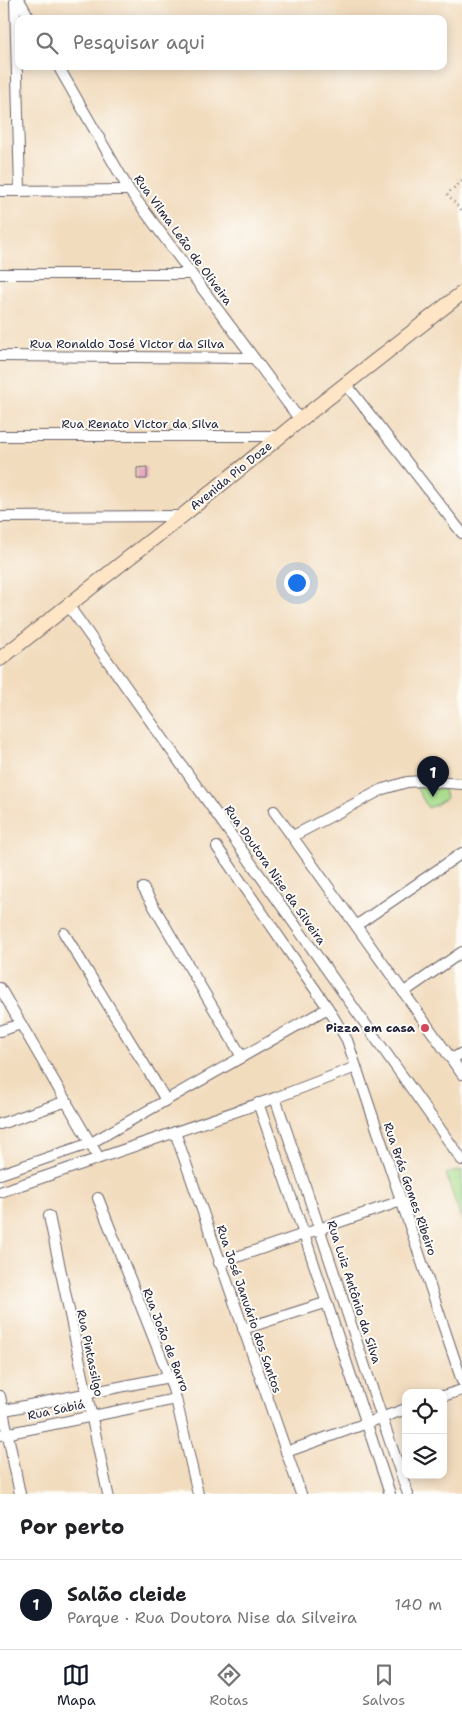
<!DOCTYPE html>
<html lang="pt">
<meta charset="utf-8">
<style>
:root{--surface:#fff;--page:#f6f6f6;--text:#202124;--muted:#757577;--line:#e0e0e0;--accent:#111827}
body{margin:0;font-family:"Shantell Sans",sans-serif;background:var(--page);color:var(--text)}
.controls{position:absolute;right:15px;bottom:15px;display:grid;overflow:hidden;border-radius:10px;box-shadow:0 2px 12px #0003}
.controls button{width:45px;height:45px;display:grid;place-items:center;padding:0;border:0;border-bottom:1px solid var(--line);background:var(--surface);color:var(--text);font:25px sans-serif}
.you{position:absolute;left:296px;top:582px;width:18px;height:18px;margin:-12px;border:4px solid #fff;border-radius:50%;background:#1a73e8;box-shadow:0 0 0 8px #1a73e833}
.badge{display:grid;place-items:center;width:32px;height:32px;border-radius:50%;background:var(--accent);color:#fff;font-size:16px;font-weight:700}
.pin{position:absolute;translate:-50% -41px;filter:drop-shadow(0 1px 2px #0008)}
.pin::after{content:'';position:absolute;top:26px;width:18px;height:15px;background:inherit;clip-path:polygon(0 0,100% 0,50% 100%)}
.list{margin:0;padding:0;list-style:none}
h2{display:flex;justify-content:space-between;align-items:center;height:65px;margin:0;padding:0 20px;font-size:21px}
h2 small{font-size:16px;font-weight:400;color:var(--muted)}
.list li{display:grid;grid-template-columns:32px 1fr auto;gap:15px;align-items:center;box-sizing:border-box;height:90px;padding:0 20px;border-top:1px solid var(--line)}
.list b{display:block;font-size:19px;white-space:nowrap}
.list p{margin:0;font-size:16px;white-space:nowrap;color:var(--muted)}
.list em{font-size:16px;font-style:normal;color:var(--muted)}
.icon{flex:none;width:28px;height:28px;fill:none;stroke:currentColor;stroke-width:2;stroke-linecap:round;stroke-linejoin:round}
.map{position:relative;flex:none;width:462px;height:1494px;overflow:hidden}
.search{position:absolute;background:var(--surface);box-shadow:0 2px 12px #0003;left:15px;right:15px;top:15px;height:55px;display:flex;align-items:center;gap:12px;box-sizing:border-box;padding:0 18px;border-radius:10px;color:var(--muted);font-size:19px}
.sheet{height:155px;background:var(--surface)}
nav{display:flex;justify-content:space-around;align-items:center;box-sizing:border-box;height:70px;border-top:1px solid var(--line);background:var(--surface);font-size:14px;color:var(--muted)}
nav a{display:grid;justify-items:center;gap:2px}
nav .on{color:var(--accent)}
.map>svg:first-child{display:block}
.green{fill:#a8dc8b;stroke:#657f63}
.building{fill:#e3adbf}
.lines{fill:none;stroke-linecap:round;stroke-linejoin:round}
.street-casing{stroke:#6b6369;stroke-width:12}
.secondary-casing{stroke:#6b6369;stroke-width:16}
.path{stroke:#6b6369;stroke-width:2;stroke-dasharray:1 4;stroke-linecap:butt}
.street{stroke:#fff;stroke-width:10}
.secondary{stroke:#fde5c5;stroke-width:14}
.poi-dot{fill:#d1495b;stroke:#fdfcf7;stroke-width:2}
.labels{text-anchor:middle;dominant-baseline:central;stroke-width:4;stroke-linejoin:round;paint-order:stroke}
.street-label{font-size:12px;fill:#22223b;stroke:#fdfcf7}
.poi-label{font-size:12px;font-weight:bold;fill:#22223b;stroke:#fdfcf7;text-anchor:end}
</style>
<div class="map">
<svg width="462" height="1494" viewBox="0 0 462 1494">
<rect width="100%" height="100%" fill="#fdfcf7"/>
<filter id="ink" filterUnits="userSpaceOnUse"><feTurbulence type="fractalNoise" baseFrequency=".02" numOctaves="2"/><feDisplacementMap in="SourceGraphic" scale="10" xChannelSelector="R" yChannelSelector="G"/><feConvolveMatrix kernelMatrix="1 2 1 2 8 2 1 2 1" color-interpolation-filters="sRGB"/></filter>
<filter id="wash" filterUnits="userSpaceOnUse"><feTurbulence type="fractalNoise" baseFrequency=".0096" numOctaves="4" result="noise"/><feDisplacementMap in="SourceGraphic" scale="20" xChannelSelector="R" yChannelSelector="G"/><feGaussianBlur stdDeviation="1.12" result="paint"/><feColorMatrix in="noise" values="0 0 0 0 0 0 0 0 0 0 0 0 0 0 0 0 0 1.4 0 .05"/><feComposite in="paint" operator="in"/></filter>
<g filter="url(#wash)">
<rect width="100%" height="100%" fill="#f2dcbe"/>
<g class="green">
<polygon points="416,787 444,789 446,798 436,805 428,808"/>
<polygon points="462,1170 462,1222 446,1174"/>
</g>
<g id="blocks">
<polygon class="building" points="147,467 147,479 137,479 137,468"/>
</g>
</g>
<g filter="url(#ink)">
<use href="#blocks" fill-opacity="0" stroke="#6b6369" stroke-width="1"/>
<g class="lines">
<g class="street-casing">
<g id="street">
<polyline points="15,0 20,191"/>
<polyline points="19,0 30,19"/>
<polyline points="58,66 129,190 300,420"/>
<polyline points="0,191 129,190"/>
<polyline points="0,274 191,274"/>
<polyline points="0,356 253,358"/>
<polyline points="346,384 462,533"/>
<polyline points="0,436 280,436"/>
<polyline points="0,517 182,516"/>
<polyline points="68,605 462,1160"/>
<polyline points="274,811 462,1074"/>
<polyline points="293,836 383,789 407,782 421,781 462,784"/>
<polyline points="217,847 328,1008 347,1040 462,1381"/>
<polyline points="143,888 242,1057"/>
<polyline points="357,925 462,853"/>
<polyline points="64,933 166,1100"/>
<polyline points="0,988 99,1158"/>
<polyline points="404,992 462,952"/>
<polyline points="0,1031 21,1024"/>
<polyline points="452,1059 462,1053"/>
<path d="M275,1098c46,131 87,264 133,396"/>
<polyline points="258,1103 304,1234 390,1494"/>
<polyline points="0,1124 67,1101"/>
<polyline points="175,1132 301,1494"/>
<polyline points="0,1174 91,1143 328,1008"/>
<polyline points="0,1192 275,1098 356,1067"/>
<polyline points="98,1198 169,1377 176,1399 198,1494"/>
<polyline points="49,1216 108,1494"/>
<polyline points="219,1263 401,1201"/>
<polyline points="243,1329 325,1303"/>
<polyline points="0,1396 20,1494"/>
<polyline points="443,1396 462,1390"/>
<polyline points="0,1411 169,1377"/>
<polyline points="0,1435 176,1399"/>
<polyline points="286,1452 406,1409"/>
</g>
</g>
<g class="secondary-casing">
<polyline id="secondary" points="0,659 182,516 300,420 462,293"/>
</g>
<polyline class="path" points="462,181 447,194 462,211"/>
<use href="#street" class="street"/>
<use href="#secondary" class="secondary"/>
</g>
</g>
<circle class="poi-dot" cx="425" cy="1028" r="5"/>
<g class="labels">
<g class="street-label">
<text transform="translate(183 240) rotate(54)">Rua Vilma Leão de Oliveira</text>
<text x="127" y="344">Rua Ronaldo José Victor da Silva</text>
<text x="140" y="424">Rua Renato Victor da Silva</text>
<text transform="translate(231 476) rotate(-39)">Avenida Pio Doze</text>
<text transform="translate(275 875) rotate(55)">Rua Doutora Nise da Silveira</text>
<text transform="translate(410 1189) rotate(71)">Rua Brás Gomes Ribeiro</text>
<text transform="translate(354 1292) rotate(72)">Rua Luiz Antônio da Silva</text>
<text transform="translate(249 1309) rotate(71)">Rua José Januário dos Santos</text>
<text transform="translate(166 1340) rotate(69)">Rua João de Barro</text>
<text transform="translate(90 1353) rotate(78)">Rua Pintassilgo</text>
<text transform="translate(56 1410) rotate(-12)">Rua Sabiá</text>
</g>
<g class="poi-label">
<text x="415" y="1028">Pizza em casa</text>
</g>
</g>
</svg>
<div class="controls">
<button><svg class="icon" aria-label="locate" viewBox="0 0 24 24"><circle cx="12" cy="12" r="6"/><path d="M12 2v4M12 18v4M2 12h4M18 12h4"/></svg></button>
<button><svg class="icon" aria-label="layers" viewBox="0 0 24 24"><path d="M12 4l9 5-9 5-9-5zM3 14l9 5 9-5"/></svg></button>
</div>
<div class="you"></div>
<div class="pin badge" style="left:433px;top:797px">1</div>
<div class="search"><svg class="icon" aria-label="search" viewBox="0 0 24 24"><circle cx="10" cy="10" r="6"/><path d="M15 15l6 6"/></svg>Pesquisar aqui</div>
</div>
<section class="sheet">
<h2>Por perto<small></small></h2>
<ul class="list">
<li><span class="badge">1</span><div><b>Salão cleide</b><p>Parque · Rua Doutora Nise da Silveira</p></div><em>140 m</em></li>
</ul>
</section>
<nav>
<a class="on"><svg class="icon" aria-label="map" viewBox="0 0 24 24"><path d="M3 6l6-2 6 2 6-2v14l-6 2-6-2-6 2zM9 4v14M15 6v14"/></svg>Mapa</a>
<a><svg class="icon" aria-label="directions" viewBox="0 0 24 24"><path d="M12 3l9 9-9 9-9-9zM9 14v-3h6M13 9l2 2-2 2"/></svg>Rotas</a>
<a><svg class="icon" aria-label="saved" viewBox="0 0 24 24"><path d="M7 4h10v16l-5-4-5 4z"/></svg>Salvos</a>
</nav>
